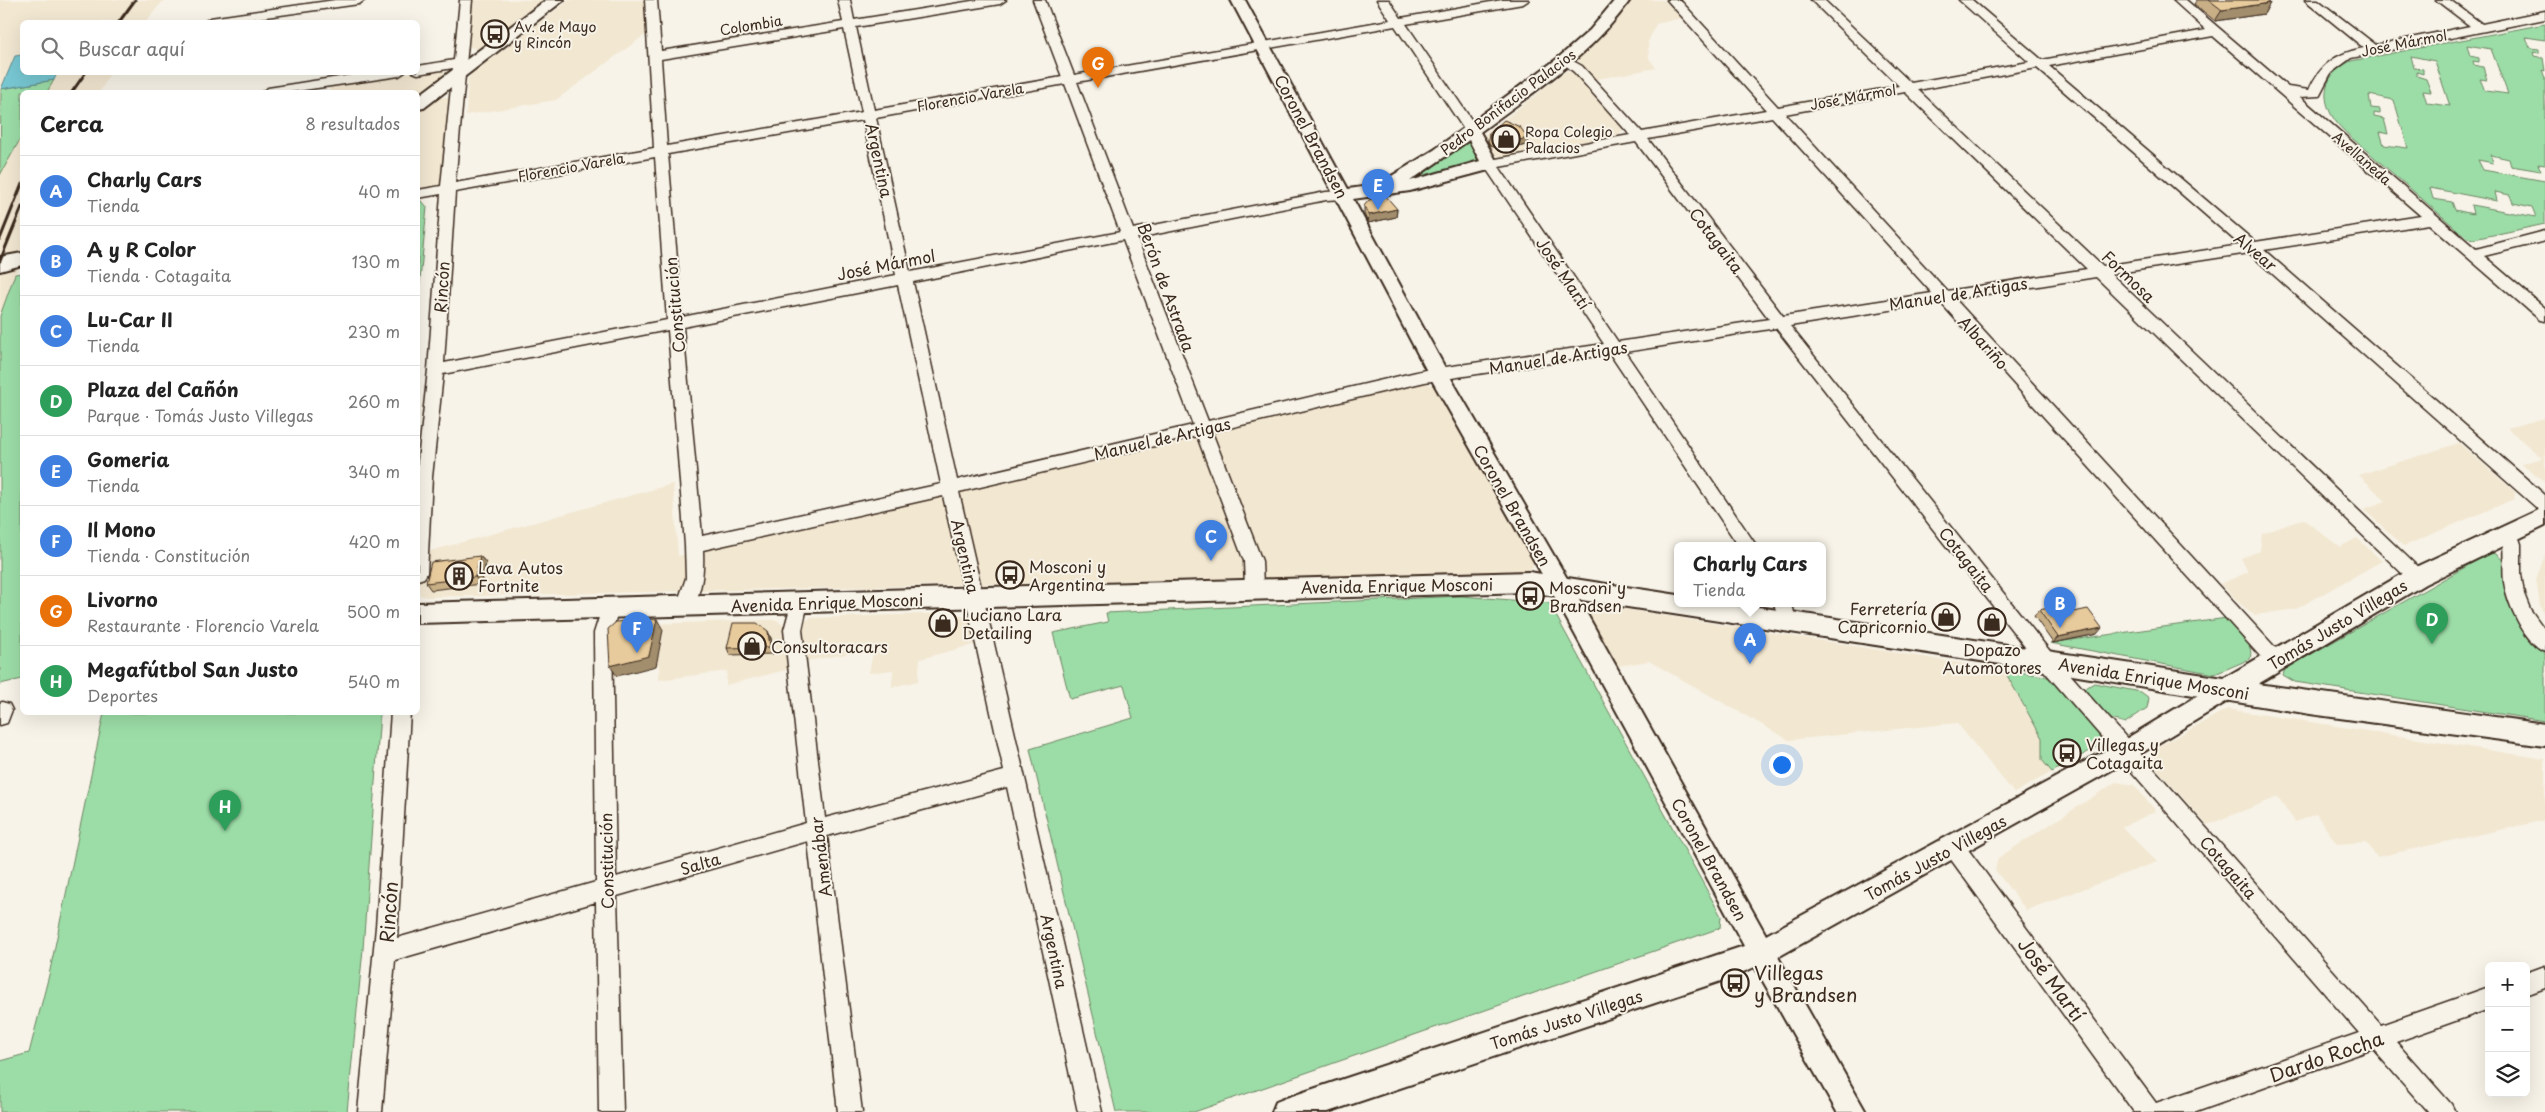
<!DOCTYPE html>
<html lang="es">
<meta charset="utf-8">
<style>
:root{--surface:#fff;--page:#f2f2f2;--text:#222;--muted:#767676;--line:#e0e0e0;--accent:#3b2a1e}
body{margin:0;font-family:"Playpen Sans",sans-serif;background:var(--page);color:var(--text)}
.controls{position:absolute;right:15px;bottom:15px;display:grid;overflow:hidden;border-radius:8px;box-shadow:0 5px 20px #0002}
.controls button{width:45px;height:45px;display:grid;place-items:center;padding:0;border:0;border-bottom:1px solid var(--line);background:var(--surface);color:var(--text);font:25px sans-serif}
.you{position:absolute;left:1781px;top:764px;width:18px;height:18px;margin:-12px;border:4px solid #fff;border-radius:50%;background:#1a73e8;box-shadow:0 0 0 8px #1a73e833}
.badge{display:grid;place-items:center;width:32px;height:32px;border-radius:50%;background:var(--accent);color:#fff;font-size:16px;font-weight:700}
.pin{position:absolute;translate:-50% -41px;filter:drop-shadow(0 1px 2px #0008)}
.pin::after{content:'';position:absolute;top:26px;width:18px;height:15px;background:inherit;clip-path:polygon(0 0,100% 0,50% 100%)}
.popup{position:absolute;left:1674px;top:542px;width:152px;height:65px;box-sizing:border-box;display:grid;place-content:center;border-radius:8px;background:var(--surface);filter:drop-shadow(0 1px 4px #0005);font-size:16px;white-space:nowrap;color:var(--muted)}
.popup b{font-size:19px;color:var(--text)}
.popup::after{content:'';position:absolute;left:50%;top:100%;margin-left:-10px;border:10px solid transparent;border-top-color:var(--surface)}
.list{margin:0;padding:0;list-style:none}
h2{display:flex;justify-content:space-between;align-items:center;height:65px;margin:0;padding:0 20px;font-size:21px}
h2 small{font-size:16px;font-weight:400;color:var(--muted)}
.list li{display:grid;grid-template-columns:32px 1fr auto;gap:15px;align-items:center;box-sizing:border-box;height:70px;padding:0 20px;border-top:1px solid var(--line)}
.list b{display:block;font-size:19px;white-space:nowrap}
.list p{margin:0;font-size:16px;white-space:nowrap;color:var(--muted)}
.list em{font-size:16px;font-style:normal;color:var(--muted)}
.icon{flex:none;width:28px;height:28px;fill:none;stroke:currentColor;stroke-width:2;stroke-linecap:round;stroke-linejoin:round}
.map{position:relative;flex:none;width:2545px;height:1112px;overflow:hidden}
.search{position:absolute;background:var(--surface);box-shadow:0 5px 20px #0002;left:20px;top:20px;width:400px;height:55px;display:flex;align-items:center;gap:12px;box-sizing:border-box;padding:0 18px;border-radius:8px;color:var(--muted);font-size:19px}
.panel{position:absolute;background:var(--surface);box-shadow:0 5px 20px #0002;left:20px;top:90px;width:400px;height:625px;border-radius:8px}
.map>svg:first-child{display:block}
.built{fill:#f2e7d1}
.green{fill:#9cdda7;stroke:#6c8462;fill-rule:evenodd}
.water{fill:#77c7d2;stroke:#5f888a}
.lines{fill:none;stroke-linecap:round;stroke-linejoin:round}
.minor-casing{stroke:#3b2a1e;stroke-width:3}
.tertiary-casing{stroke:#3b2a1e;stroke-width:4}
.secondary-casing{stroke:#3b2a1e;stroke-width:4}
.minor{fill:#f7f3e8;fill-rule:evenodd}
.tertiary{fill:#f7f3e8;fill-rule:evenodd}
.secondary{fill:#f7f3e8;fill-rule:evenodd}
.rail{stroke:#3b2a1e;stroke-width:3}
.wall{fill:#c8af86;stroke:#3b2a1e}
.shaded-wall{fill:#a28e6d;stroke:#3b2a1e}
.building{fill:#e8cb9c;stroke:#3b2a1e}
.labels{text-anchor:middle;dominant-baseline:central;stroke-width:4;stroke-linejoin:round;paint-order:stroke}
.far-street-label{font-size:14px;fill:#3b2a1e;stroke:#f7f3e8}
.far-poi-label{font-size:14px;fill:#3b2a1e;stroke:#f7f3e8;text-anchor:start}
.street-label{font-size:16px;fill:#3b2a1e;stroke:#f7f3e8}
.poi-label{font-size:16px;fill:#3b2a1e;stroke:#f7f3e8;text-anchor:start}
.near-street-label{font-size:19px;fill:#3b2a1e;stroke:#f7f3e8}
.near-poi-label{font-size:19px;fill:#3b2a1e;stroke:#f7f3e8;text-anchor:start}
</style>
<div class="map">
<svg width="2545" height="1112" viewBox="0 0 2545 1112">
<rect width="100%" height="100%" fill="#f7f3e8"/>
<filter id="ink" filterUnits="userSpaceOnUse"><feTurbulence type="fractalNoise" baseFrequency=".02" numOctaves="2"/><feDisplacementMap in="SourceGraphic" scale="10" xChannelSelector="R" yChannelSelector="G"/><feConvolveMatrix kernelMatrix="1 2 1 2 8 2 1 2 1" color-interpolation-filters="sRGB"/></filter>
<g filter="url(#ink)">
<g class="built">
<polygon points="0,0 164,0 145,22 22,22 22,72 110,73 100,92 22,92 22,260 15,274 0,316"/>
<polygon points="471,0 547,0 488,44 476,49 470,47 469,44"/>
<polygon points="569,0 644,0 649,32 556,100 466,115 468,79 472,73"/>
<polygon points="1631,0 1664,0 1682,18 1656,24 1648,42 1649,58 1656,68 1592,80 1578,59 1608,30"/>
<polygon points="437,68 444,70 444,74 418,94 418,92 329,92 330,85"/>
<polygon points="1566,71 1576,73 1622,124 1622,131 1618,135 1510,156 1496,156 1485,151 1480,139 1484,135"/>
<polygon points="446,97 451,100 442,184 418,190 418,112 436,98"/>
<polygon points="1419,382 1436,386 1533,561 1533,567 1524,572 426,597 420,595 418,587 423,553 673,484 678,556"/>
<polygon points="2545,418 2545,482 2521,464 2542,458 2507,428"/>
<polygon points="2459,443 2515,492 2514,499 2404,546 2363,509 2386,501 2359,475"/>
<polygon points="2303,519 2340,547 2357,538 2382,561 2296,609 2255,615 2249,612 2220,584 2248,572 2241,558 2260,551 2262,534"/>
<polygon points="2545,555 2545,615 2540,606 2536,579"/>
<polygon points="1592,604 2004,670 2042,738 2042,759 2052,772 2014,793 1957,723 1789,740 1649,661 1612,667 1584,610"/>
<polygon points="954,613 972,620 976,644 920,659 918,681 892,687 893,670 869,673 874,647 853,653 807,661 801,627 802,623 810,618"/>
<polygon points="768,620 777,620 785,627 790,669 726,685 727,671 659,680 659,664 607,678 622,625"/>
<polygon points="2227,709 2545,759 2545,820 2377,857 2366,842 2337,844 2316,814 2295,822 2278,797 2207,825 2152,763 2150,756 2152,750"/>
<polygon points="2116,782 2134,785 2156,811 2122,827 2157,862 2026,910 1995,870 1998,858"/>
</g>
<g class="green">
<path d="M2545,24v16l-19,-3 4,11 9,1v4l-6,-1 1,4 9,2 2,13 -3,-1 3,8v87l-7,-1 3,7 -30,-5 -2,-7 -18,-4 2,8 -15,-3 5,10 62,11v43l-71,15 -7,-1c-31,-27 -62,-54 -93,-81 -14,-13 -35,-27 -43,-43 -12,-24 -2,-43 20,-53zM2467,45l24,4 17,45 -23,-3 -5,-12 7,1 -4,-13 -9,-2 -1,-4 6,1v-4l-9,-2zM2411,56l24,5 15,45 -23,-3 -4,-12 8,1 -5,-13 -9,-3v-4l6,2v-5l-9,-1zM2369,95l25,5 14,48 -24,-3 -4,-13 8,2 -4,-15 -10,-2v-4l6,1v-5l-9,-1zM2430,188l67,13 -2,-9 15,3 3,8 19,4 4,10 -65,-12 2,9 -18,-4 -3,-8 -19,-3z"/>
<polygon points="54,80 47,92 22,92 22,136 0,175 1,89"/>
<polygon points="1467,141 1479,158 1476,164 1429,178 1420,174 1461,142"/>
<polygon points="422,201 427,207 418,302 418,202"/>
<polygon points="22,273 22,679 0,684 0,316 15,274"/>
<path d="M2490,553l6,1 8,7c0,46 10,60 41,93v67l-250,-39 -12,-7 2,-6z"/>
<polygon points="1461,596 1549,603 1721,916 1720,928 1194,1112 1116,1112 1030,749 1133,718 1124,685 1070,699 1053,633 1108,622 1106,613"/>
<path d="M2227,618c10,12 28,25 23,41l-35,15 -165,-31z"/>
<polygon points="2004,670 2045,676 2055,681 2100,735 2097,747 2052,772 2042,760 2042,738"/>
<polygon points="2094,683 2141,692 2149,698 2147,708 2125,723 2105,717 2084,689"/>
<polygon points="104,713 380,713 363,949 347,1112 0,1112 0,1061 29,1053 49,975"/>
</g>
<polygon class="water" points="22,55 22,72 57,73 54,80 1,89 15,56"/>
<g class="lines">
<g class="minor-casing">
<g id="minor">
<polygon points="335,0 365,0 359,4 231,22 204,22 210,18"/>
<path d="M460,0h12l-17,183 199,-35 -9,-148h12l4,51 182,-29 -5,-22h12l4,20 124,-20h28l-6,4 -144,23 18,83 188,-33 -29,-77h12l29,75 316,-55 -13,-20h12l12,18 101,-18h27l-6,4 -117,20 73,107 -7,4 -5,-1 -72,-108 -318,56 56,147 193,-37 18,-1 7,4 -7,4 -18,1 -189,38 71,183 217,-51 179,-26 -121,-180 7,-4 140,-25 -56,-63 -14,-11 2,-3 4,-1 16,9 60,66 124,-22 -99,-110h13l98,107 121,-21 -88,-86h13l87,83 118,-21 -70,-62h13l70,60 164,-30 -33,-30h13l102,87 21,3c11,-26 28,-37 55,-42l-59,-48h13l58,45 94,-19 -34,-26h14l32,24 63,-13v8l-194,39 -20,15 -12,23 -19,1 176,152 69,-18v10l-61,15 61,52v13l-5,-1 -111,-96 -165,26 281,245v17l-6,-2 -290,-257 -138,21 312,298 3,5 -3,5 -6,2 -6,-2 -315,-305 -141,22 328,357 2,5 -2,5 -7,3 -7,-3 -329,-364 -150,24 263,329 328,370 108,-38v22l-93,33 55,62 4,8h-27l-55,-63 -177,63h-62l-187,-258 -3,-7 3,-7 7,-2 7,2 195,263 203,-70 -320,-368 -263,-337 -151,24 131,193h-18l-128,-191 -185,28 -213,50 50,129 1,27 -3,5 -6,2 -6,-2 -3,-5 -1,-27 -47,-125 -238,56 143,620h-24l-71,-325 -180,49 35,276h-24l-30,-271 -191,55 6,216h-24l-3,-210 -201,58 -13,152h-24l18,-185 15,-215h19l-13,226 199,-56 -2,-249 9,-28 6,-2 6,2 3,5 -6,23 4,244 190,-54 -22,-193 9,-33 6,-2 6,2 3,5 -6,28 23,188 179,-47 -61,-275 -240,54c1,24 -1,40 -12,62l-6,2 -6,-2 -3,-5 10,-29 -1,-33 -17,-215 -225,44 -11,103 -5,96 -3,5 -6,2v-119l10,-91 13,-176 -23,4v-8l23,-4 12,-118 -35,6 -5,-2h5v-6l36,-6zM844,29l18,83 -195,34 -6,-87zM2213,36l208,180 -166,26 -206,-176zM2037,68l203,177 -137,21 -185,-176zM1065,84l55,148 -210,40 -34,-154zM1905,92l182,177 -140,22 -162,-177zM1772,117l160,176 -149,23 -135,-177zM863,120l33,155 -214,42 -14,-163zM1636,142l133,177 -151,23 -119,-175zM655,157l12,163 -223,43 11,-171zM1123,240l70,185 -236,55 -44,-198zM898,285l43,199 -239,52 -19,-209z"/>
<polygon points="371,72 405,72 399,76 290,92 262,92 268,88"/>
<path d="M2509,525l6,2 6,17v30l3,20 6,15 15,21v21c-20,-7 -38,-48 -41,-69 -2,-17 2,-33 -4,-50l3,-5z"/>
<polygon points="1774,603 1792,603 1796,623 1793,628 1787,630 1781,628"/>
<polygon points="2,702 9,704 12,710 7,723 0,725 0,703"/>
<polygon points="2545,966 2545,988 2526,995 2526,973"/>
</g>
</g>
<g class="tertiary-casing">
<path id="tertiary" d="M1231,0h14l103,189 29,-4 57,-35 124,-92 32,-28 25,-30h15c-38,55 -97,92 -150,132l18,32 -2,4 -86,23 -57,8 96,176 119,205 198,355 353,-192 99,-60 8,-3 8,3 3,7 -3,7 -99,60 -357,200 88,155h-29l-82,-145 -31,13 -396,132h-56l4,-10 10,-4 458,-152 -192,-354 -123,-217zM1469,140l11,21 -70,20z"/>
</g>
<g class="secondary-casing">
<g id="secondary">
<polygon points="546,0 564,0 424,108 418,109 418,96"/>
<polygon points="22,253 22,265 0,271 0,257"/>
<polygon points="2545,507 2545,526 2425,584 2258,684 2545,724 2545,746 2310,714 2072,675 1529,592 418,623 418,603 1529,572 1678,595 1678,603 1732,603 2224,678 2409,570"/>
</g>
</g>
<use href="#minor" class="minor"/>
<use href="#tertiary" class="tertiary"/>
<use href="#secondary" class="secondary"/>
<g class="rail">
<polyline points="119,22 135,0"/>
<polyline points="72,92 86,72"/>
<polyline points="0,239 22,184"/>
<polyline points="0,261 22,207"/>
</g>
</g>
<g class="wall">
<polygon points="2197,0 2266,0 2270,3 2264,14 2215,21 2194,4"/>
<polygon points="1489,134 1527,145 1505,150 1490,146 1488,142"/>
<polygon points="1364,206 1397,209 1396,217 1368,223 1364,214"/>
<polygon points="480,556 486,563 481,584 431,590 426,583"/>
<polygon points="2039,610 2074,612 2097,634 2053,643 2034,616"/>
<polygon points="771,638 773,654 730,655 727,648"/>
</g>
<g class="shaded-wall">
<polygon points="2270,3 2264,14 2215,21 2222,10"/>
<polygon points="1528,138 1527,145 1505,150 1506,143"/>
<polygon points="1397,209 1396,217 1368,223 1369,215"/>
<polygon points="480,556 486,563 481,584 475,577"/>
<polygon points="657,619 663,630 656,666 617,676 610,666"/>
<polygon points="2102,628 2097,634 2053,643 2058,637"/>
<polygon points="768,631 771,638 773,654 770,647"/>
</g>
<g class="building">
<polygon points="2209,0 2266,0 2270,3 2222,10"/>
<polygon points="1504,120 1520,127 1528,138 1506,143 1491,139 1489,134"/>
<polygon points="1385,195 1397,209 1369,215 1364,206 1369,200"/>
<polygon points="480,556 475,577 426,583 431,562"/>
<polygon points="2069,604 2074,612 2088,609 2102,628 2058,637 2039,610"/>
<polygon points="657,619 649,656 610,666 608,629 616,622"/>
<polygon points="733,623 757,623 768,631 770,647 727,648"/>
</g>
</g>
<defs>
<g id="bus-ring" transform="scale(1.4375)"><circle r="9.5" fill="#f7f3e8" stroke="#3b2a1e" stroke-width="1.5"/><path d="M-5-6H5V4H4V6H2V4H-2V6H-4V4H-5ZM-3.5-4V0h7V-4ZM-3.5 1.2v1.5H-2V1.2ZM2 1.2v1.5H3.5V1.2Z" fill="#3b2a1e"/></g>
<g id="shop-ring" transform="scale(1.4375)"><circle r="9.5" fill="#f7f3e8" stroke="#3b2a1e" stroke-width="1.5"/><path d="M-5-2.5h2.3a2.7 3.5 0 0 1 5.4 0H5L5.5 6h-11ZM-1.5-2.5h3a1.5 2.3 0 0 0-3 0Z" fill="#3b2a1e"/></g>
<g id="building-ring" transform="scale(1.4375)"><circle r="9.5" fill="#f7f3e8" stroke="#3b2a1e" stroke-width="1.5"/><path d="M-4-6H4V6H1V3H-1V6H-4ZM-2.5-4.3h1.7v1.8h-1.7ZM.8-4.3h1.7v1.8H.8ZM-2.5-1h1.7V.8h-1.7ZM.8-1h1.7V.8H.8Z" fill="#3b2a1e"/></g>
</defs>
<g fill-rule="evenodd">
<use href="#bus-ring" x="495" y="34"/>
<use href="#shop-ring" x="1506" y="139"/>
<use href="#bus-ring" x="1010" y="575"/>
<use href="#building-ring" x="459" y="576"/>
<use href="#bus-ring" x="1530" y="596"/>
<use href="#shop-ring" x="1946" y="617"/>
<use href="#shop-ring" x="1992" y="622"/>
<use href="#shop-ring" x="943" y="623"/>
<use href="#shop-ring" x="752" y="646"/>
<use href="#bus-ring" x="2067" y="753"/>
<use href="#bus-ring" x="1735" y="983"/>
</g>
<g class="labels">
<g class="far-street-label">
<text transform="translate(751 25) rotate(-9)">Colombia</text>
<text transform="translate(2404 43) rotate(-11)">José Mármol</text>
<text transform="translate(970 97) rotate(-10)">Florencio Varela</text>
<text transform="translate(1853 97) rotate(-10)">José Mármol</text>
<text transform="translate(1508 102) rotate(-37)">Pedro Bonifacio Palacios</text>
<text transform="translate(2362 158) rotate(41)">Avellaneda</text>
<text transform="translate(571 167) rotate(-10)">Florencio Varela</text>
</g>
<g class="far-poi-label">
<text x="514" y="26">Av. de Mayo<tspan x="514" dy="16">y Rincón</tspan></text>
<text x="1525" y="131">Ropa Colegio<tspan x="1525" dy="16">Palacios</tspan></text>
</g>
<g class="street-label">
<text transform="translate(1312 136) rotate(62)">Coronel Brandsen</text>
<text transform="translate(880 160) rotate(78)">Argentina</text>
<text transform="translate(1717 240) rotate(53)">Cotagaita</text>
<text transform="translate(2256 251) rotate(40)">Alvear</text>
<text transform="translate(886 264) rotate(-11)">José Mármol</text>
<text transform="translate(1564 273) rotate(56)">José Martí</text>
<text transform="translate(2129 276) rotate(44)">Formosa</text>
<text transform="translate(441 287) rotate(-86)">Rincón</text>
<text transform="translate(1167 287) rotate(70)">Berón de Astrada</text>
<text transform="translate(1958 293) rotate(-9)">Manuel de Artigas</text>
<text transform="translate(674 305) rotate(-95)">Constitución</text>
<text transform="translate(1984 342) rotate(48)">Albariño</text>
<text transform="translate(1558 357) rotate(-9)">Manuel de Artigas</text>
<text transform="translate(1162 438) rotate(-13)">Manuel de Artigas</text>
<text transform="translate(1513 505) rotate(60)">Coronel Brandsen</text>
<text transform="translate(966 556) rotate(77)">Argentina</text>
<text transform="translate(1967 559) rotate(52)">Cotagaita</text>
<text transform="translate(1397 585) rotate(-1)">Avenida Enrique Mosconi</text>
<text transform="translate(827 602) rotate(-2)">Avenida Enrique Mosconi</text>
<text transform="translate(2337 624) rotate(-31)">Tomás Justo Villegas</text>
<text transform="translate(2154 678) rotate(9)">Avenida Enrique Mosconi</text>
<text transform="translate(820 857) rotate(-97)">Amenábar</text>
<text transform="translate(1935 857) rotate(-29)">Tomás Justo Villegas</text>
<text transform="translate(1710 859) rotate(61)">Coronel Brandsen</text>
<text transform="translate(606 861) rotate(-91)">Constitución</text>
<text transform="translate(700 863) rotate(-16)">Salta</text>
<text transform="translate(2229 867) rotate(49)">Cotagaita</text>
<text transform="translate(1055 951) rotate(78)">Argentina</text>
<text transform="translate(1566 1019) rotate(-18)">Tomás Justo Villegas</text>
</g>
<g class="poi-label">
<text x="1029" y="566">Mosconi y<tspan x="1029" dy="18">Argentina</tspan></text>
<text x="478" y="567">Lava Autos<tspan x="478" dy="18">Fortnite</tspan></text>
<text x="1549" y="587">Mosconi y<tspan x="1549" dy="18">Brandsen</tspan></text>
<text x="1927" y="608" text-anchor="end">Ferretería<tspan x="1927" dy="18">Capricornio</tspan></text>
<text x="962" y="614">Luciano Lara<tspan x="962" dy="18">Detailing</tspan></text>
<text x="771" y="646">Consultoracars</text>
<text x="1992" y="649" text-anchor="middle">Dopazo<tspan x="1992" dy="18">Automotores</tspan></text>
<text x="2086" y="744">Villegas y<tspan x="2086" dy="18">Cotagaita</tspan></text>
</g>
<g class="near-street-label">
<text transform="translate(388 912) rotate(-86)">Rincón</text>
<text transform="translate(2052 979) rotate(54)">José Martí</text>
<text transform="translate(2326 1056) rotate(-19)">Dardo Rocha</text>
</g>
<g class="near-poi-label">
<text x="1754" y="972">Villegas<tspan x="1754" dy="22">y Brandsen</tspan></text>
</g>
</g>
</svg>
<div class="controls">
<button>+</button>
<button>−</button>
<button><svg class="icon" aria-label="layers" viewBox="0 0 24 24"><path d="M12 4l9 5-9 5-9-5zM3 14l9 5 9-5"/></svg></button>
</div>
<div class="you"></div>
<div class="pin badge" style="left:1750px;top:664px;background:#3f7fe0">A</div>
<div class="popup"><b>Charly Cars</b>Tienda</div>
<div class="pin badge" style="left:2060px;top:628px;background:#3f7fe0">B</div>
<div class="pin badge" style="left:1211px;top:561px;background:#3f7fe0">C</div>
<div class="pin badge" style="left:2432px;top:644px;background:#2e9e5b">D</div>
<div class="pin badge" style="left:1378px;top:210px;background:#3f7fe0">E</div>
<div class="pin badge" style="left:637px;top:653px;background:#3f7fe0">F</div>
<div class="pin badge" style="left:1098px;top:88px;background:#e8710a">G</div>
<div class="pin badge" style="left:225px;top:831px;background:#2e9e5b">H</div>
<div class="search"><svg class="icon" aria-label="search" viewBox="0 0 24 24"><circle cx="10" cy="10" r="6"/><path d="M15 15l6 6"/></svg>Buscar aquí</div>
<section class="panel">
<h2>Cerca<small>8 resultados</small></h2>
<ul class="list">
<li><span class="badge" style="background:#3f7fe0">A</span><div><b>Charly Cars</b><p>Tienda</p></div><em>40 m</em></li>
<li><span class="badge" style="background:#3f7fe0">B</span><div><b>A y R Color</b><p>Tienda · Cotagaita</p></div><em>130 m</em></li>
<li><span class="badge" style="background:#3f7fe0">C</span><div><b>Lu-Car II</b><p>Tienda</p></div><em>230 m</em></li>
<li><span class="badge" style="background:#2e9e5b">D</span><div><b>Plaza del Cañón</b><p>Parque · Tomás Justo Villegas</p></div><em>260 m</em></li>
<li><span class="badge" style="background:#3f7fe0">E</span><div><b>Gomeria</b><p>Tienda</p></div><em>340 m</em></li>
<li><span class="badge" style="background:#3f7fe0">F</span><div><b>Il Mono</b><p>Tienda · Constitución</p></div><em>420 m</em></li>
<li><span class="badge" style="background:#e8710a">G</span><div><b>Livorno</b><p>Restaurante · Florencio Varela</p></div><em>500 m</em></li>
<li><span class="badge" style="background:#2e9e5b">H</span><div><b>Megafútbol San Justo</b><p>Deportes</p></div><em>540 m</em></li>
</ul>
</section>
</div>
